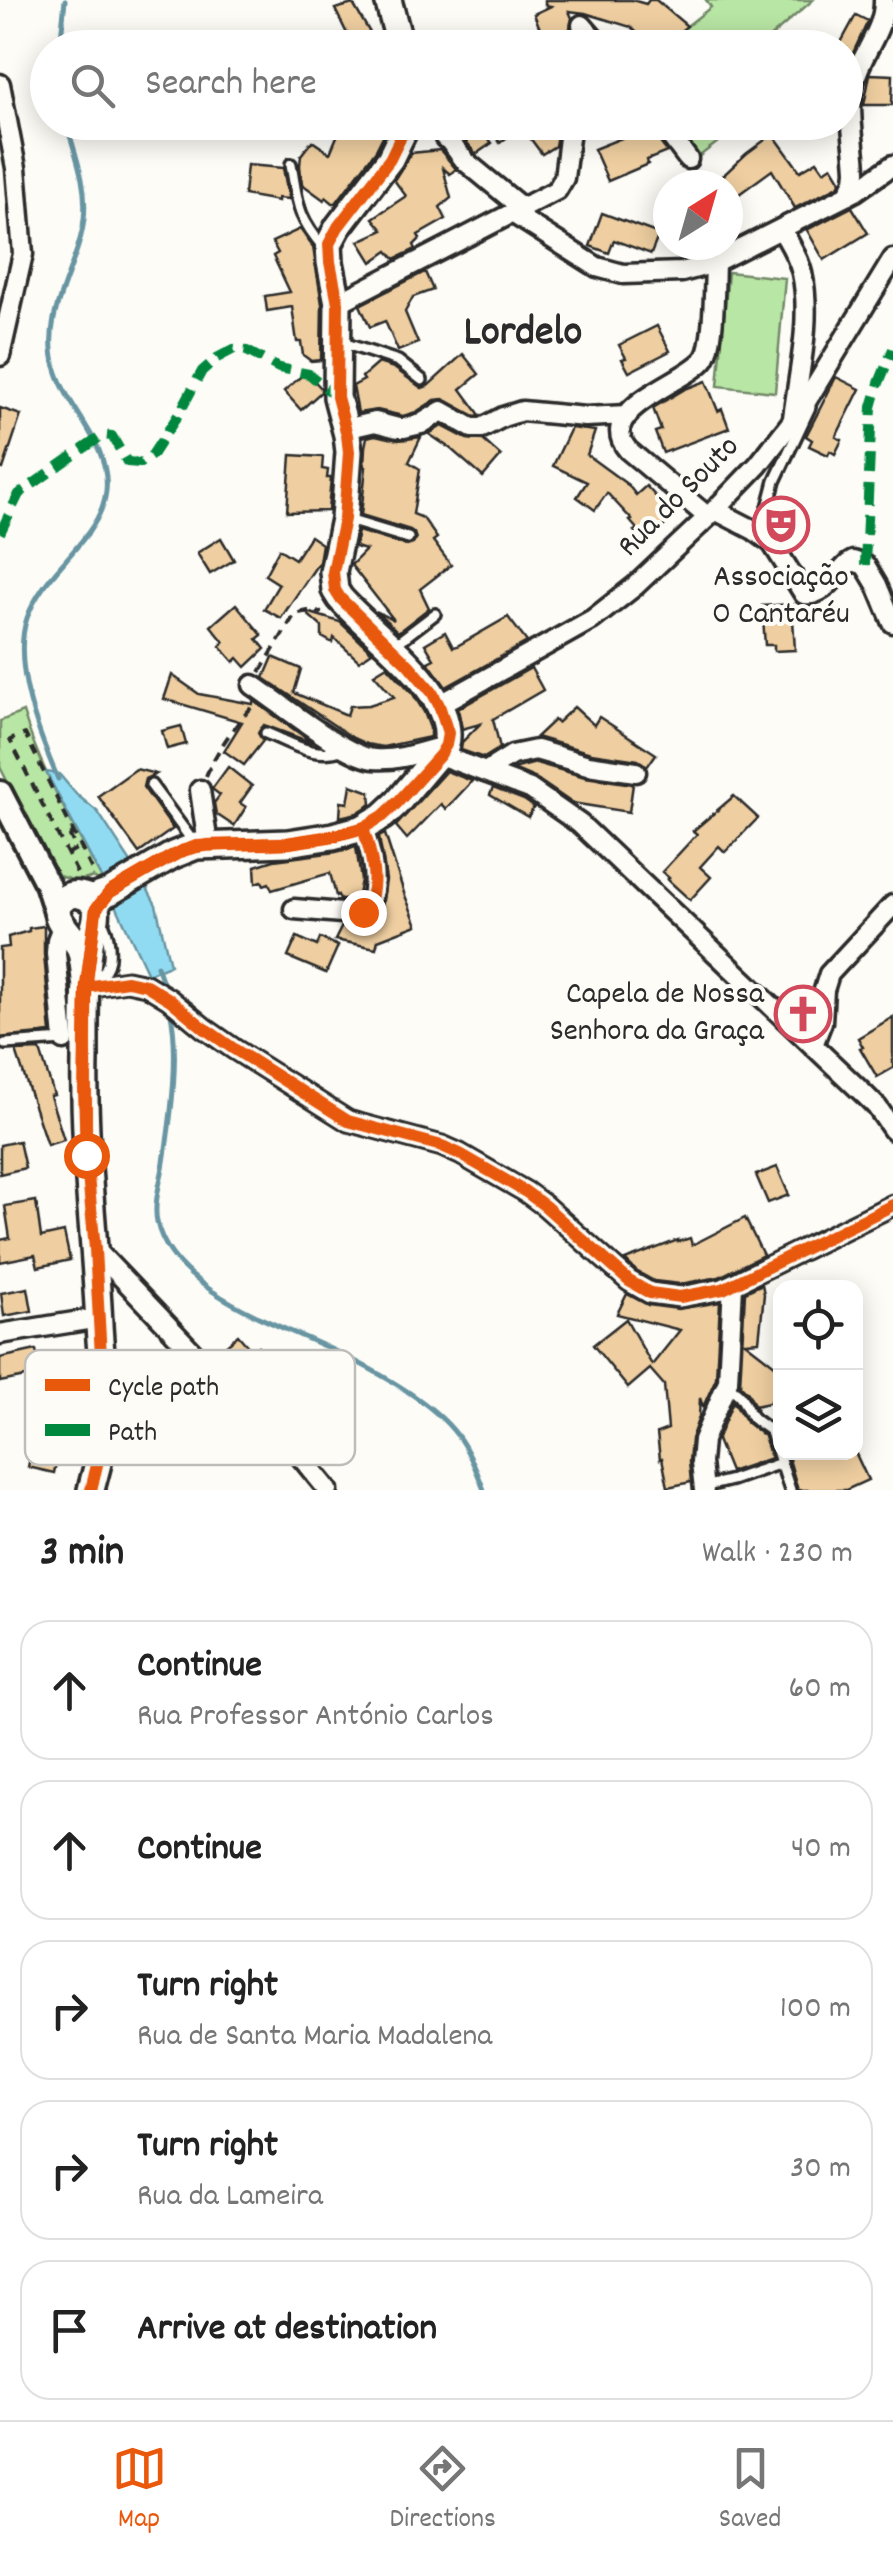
<!DOCTYPE html>
<meta charset="utf-8">
<style>
:root{--surface:#fff;--page:#f6f6f6;--text:#222;--muted:#767676;--line:#e0e0e0;--accent:#ea580c}
body{margin:0;font-family:Dekko,sans-serif;background:var(--page);color:var(--text)}
.controls{position:absolute;right:30px;bottom:30px;display:grid;overflow:hidden;border-radius:20px;box-shadow:0 5px 25px #0003}
.controls button{width:90px;height:90px;display:grid;place-items:center;padding:0;border:0;border-bottom:2px solid var(--line);background:var(--surface);color:var(--text);font:50px sans-serif}
.compass{position:absolute;left:653px;top:170px;width:90px;height:90px;border-radius:50%;background:var(--surface);box-shadow:0 5px 25px #0003;rotate:37deg}
.stop{position:absolute;width:30px;height:30px;margin:-22px;border:8px solid #ea580c;border-radius:50%;background:#fff}
.stop.end{background:#ea580c;border-color:#fff;box-shadow:0 2px 10px #0008}
.list{margin:0;padding:0;list-style:none}
h2{display:flex;justify-content:space-between;align-items:center;height:130px;margin:0;padding:0 40px;font-size:42px}
h2 small{font-size:32px;font-weight:400;color:var(--muted)}
.list li{display:grid;grid-template-columns:65px 1fr auto;gap:30px;align-items:center;box-sizing:border-box;height:140px;margin:0 20px 20px;padding:0 20px;border:2px solid var(--line);border-radius:30px}
.list b{display:block;font-size:38px;white-space:nowrap}
.list p{margin:0;font-size:32px;white-space:nowrap;color:var(--muted)}
.list em{font-size:32px;font-style:normal;color:var(--muted)}
.icon{flex:none;width:55px;height:55px;fill:none;stroke:currentColor;stroke-width:2;stroke-linecap:round;stroke-linejoin:round}
.map{position:relative;flex:none;width:893px;height:1490px;overflow:hidden}
.search{position:absolute;background:var(--surface);box-shadow:0 5px 25px #0003;left:30px;right:30px;top:30px;height:110px;display:flex;align-items:center;gap:25px;box-sizing:border-box;padding:0 35px;border-radius:55px;color:var(--muted);font-size:38px}
.sheet{height:930px;background:var(--surface)}
nav{display:flex;justify-content:space-around;align-items:center;box-sizing:border-box;height:140px;border-top:2px solid var(--line);background:var(--surface);font-size:28px;color:var(--muted)}
nav a{display:grid;justify-items:center;gap:5px}
nav .on{color:var(--accent)}
.map>svg:first-child{display:block}
.green{fill:#b8e6a4;stroke:#728868;stroke-width:2.5}
.water{fill:#91dbf2;stroke:#6895a2;stroke-width:2.5}
.lines{fill:none;stroke-linecap:round;stroke-linejoin:round}
.stream{stroke:#6895a2;stroke-width:5}
.building{fill:#efcfa1;stroke:#2b2b2b;stroke-width:2.5}
.service-casing{stroke:#2b2b2b;stroke-width:16}
.minor-casing{stroke:#2b2b2b;stroke-width:25}
.tertiary-casing{stroke:#2b2b2b;stroke-width:30}
.secondary-casing{stroke:#2b2b2b;stroke-width:32}
.path{stroke:#2b2b2b;stroke-width:4;stroke-dasharray:10 8;stroke-linecap:butt}
.service{stroke:#fdfcf7;stroke-width:9}
.minor{stroke:#fdfcf7;stroke-width:18}
.tertiary{stroke:#fdfcf7;stroke-width:22}
.secondary{stroke:#fdfcf7;stroke-width:25}
.quiet{stroke:#00873e;stroke-width:10;stroke-dasharray:20 10;stroke-linecap:butt}
.cycleway-casing{stroke:#fdfcf7;stroke-width:19}
.cycleway{stroke:#e8590c;stroke-width:12}
.route{stroke:#ea580c;stroke-width:12}
.labels{text-anchor:middle;dominant-baseline:central;stroke-width:8;stroke-linejoin:round;paint-order:stroke}
.street-label{font-size:32px;fill:#2b2b2b;stroke:#fdfcf7}
.poi-label{font-size:32px;fill:#2b2b2b;stroke:#fdfcf7}
.district-label{font-size:42px;font-weight:bold;fill:#2b2b2b;stroke:#fdfcf7}
.key{fill:#fdfcf7;stroke:#bebdba;stroke-width:2.5}
.key-label{font-size:28px;fill:#2b2b2b}
</style>
<div class="map">
<svg width="893" height="1490" viewBox="0 0 893 1490">
<rect width="100%" height="100%" fill="#fdfcf7"/>
<filter id="ink" filterUnits="userSpaceOnUse"><feTurbulence type="fractalNoise" baseFrequency=".01" numOctaves="2"/><feDisplacementMap in="SourceGraphic" scale="20" xChannelSelector="R" yChannelSelector="G"/><feConvolveMatrix kernelMatrix="1 2 1 2 8 2 1 2 1" color-interpolation-filters="sRGB"/></filter>
<g filter="url(#ink)">
<g class="green">
<polygon points="706,0 813,0 759,47 659,48 711,7"/>
<polygon points="673,123 743,123 697,158"/>
<polygon points="728,272 785,278 775,392 718,386"/>
<path d="M23,712c18,60 51,114 80,169h-6l-4,-4c-13,6 -26,3 -39,-3l-54,-107v-46z"/>
</g>
<g class="water">
<polygon points="46,772 59,774 76,794 98,812 132,864 103,881"/>
<polygon points="143,881 156,905 170,965 148,974 113,899"/>
</g>
<g class="lines">
<g class="stream">
<polyline points="60,48 65,0"/>
<path d="M58,779c-18,-42 -47,-114 -31,-161 8,-22 22,-39 37,-56 18,-21 39,-43 42,-71 5,-48 -40,-82 -51,-125 -15,-52 24,-99 29,-147 4,-34 -9,-65 -18,-97"/>
<polyline points="157,966 165,988"/>
<path d="M170,1009c10,44 1,108 -6,153 -3,19 -11,41 -7,60 14,66 113,99 167,124 41,19 106,53 133,89 12,16 20,36 27,55"/>
</g>
</g>
<g class="building">
<polygon points="545,0 632,0 646,4 649,0 656,0 687,26 659,48 653,48 631,27 585,13 569,11 572,18 570,28 584,48 555,48 553,43 547,46 534,14 551,6 545,5"/>
<polygon points="353,4 379,48 354,48 335,9"/>
<polygon points="856,15 868,21 846,68 846,48 838,48"/>
<polygon points="870,74 893,75 892,105 864,105"/>
<polygon points="343,122 390,122 376,150 336,203 333,203 326,197 324,200 302,184 300,166 301,155 312,141 330,153"/>
<polygon points="486,122 556,122 558,129 555,146 542,154 521,126 500,143"/>
<polygon points="480,127 492,143 476,154 465,140"/>
<polygon points="649,127 667,152 647,160 648,164 608,181 594,149"/>
<polygon points="773,134 800,171 817,161 824,171 832,166 841,181 838,186 795,208 772,170 728,202 728,185 713,185 746,154"/>
<polygon points="440,150 456,169 450,174 443,168 451,198 440,207 446,219 418,235 420,239 414,245 416,249 395,259 388,251 372,262 359,241 383,230 373,218 406,196 394,180 411,153"/>
<polygon points="247,165 283,168 289,199 278,198 278,201 244,195"/>
<polygon points="852,207 868,233 824,260 807,230"/>
<polygon points="602,213 659,234 651,254 614,240 609,253 590,246"/>
<polygon points="300,229 313,247 322,304 321,360 311,361 303,355 301,342 297,342 292,307 267,311 265,296 290,292 273,256 278,253 272,242"/>
<polygon points="425,272 433,290 413,297 405,312 418,343 398,351 385,321 370,327 360,305"/>
<polygon points="657,326 670,351 629,372 622,359 626,358 619,345"/>
<polygon points="463,354 479,374 461,389 480,415 475,416 443,399 435,400 416,412 403,416 377,410 358,413 353,386 364,380 362,377 378,363 394,368 422,388 428,386"/>
<polygon points="306,372 321,388 321,392 301,410 284,391"/>
<polygon points="836,377 860,389 836,437 842,440 835,454 830,451 828,455 809,446 812,440 806,436"/>
<polygon points="706,381 718,411 722,409 729,428 663,453 655,432 661,430 653,408 685,389"/>
<polygon points="0,408 21,415 3,469 0,468"/>
<polygon points="442,426 467,439 483,440 501,456 483,477 451,449 429,434"/>
<polygon points="571,428 595,431 587,455 628,485 636,495 646,486 674,516 646,544 634,531 637,529 630,521 632,520 607,493 595,510 577,497 587,482 553,466"/>
<polygon points="375,435 398,440 421,437 409,462 420,469 413,514 423,518 437,538 433,541 451,565 420,589 429,608 398,632 376,611 394,620 351,565 366,550 355,547 358,531 407,546 413,544 416,539 414,533 410,530 361,515 366,467 364,466 365,447 367,437"/>
<polygon points="291,455 323,457 322,469 328,470 327,478 331,478 328,511 287,512"/>
<polygon points="776,510 794,513 789,541 785,540 771,527"/>
<polygon points="310,536 322,544 319,562 281,618 264,609 279,584 265,575 279,549 295,559"/>
<polygon points="221,538 234,560 210,574 197,553"/>
<polygon points="236,604 262,635 257,639 265,649 246,667 238,658 234,662 220,646 224,642 211,626"/>
<polygon points="792,604 795,650 774,651 774,645 765,645 762,606"/>
<polygon points="304,611 340,622 372,652 359,661 334,638 333,643 322,637 322,627"/>
<polygon points="508,617 527,642 446,687 428,662 434,659 425,644 445,632 453,647 457,646"/>
<polygon points="273,657 301,669 294,693 347,715 350,706 369,705 394,697 374,674 387,666 413,694 424,712 430,728 430,737 383,747 366,744 353,738 264,678"/>
<polygon points="531,668 543,690 493,719 500,748 484,758 461,750 462,742 480,724 462,729 458,709"/>
<polygon points="172,675 199,694 253,704 254,701 313,743 264,725 258,733 263,741 244,765 224,751 242,722 164,699"/>
<polygon points="574,707 594,725 599,717 656,754 647,767 638,760 591,753 536,737 554,720 557,723"/>
<polygon points="181,726 186,744 167,749 162,731"/>
<polygon points="536,763 585,777 633,784 629,812 572,803 537,779 513,769"/>
<polygon points="228,767 252,786 240,803 246,807 234,826 216,814 214,803 220,795 212,789"/>
<polygon points="136,769 156,774 145,779 143,787 173,829 139,853 98,796"/>
<polygon points="446,771 472,781 446,809 441,804 407,839 396,826"/>
<polygon points="351,785 370,792 371,804 357,813 340,817 341,802 348,803"/>
<polygon points="493,788 524,800 534,807 528,817 490,795"/>
<polygon points="734,796 758,818 725,852 719,846 700,867 711,877 690,900 667,879 669,878 662,872 697,834 693,831"/>
<polygon points="385,834 404,893 417,925 378,940 376,948 335,940 342,926 357,926 371,922 377,916 382,906 386,880 379,837"/>
<polygon points="356,847 361,880 357,900 340,900 338,895 336,896 330,873 272,890 269,883 264,885 262,881 256,883 255,866 274,860 336,852"/>
<polygon points="44,926 44,954 51,1033 0,1038 0,948 9,947 8,937 29,931 29,928"/>
<polygon points="297,937 317,946 320,938 338,946 326,973 288,957"/>
<polygon points="893,1017 893,1068 877,1077 860,1048 863,1047 858,1038"/>
<polygon points="40,1050 54,1095 50,1096 64,1140 47,1145 16,1051"/>
<polygon points="19,1141 25,1168 0,1174 0,1145"/>
<polygon points="777,1167 789,1195 768,1203 756,1175"/>
<polygon points="36,1201 41,1237 64,1232 70,1260 38,1267 35,1255 0,1262 0,1240 10,1238 5,1206"/>
<polygon points="745,1218 763,1255 719,1277 680,1284 654,1281 636,1271 625,1260 678,1240 678,1242 690,1238 692,1245"/>
<polygon points="762,1284 764,1294 759,1341 745,1342 780,1369 780,1386 769,1403 755,1406 757,1410 748,1393 740,1385 745,1292"/>
<polygon points="28,1288 32,1311 4,1316 1,1293"/>
<polygon points="627,1294 648,1305 678,1309 720,1302 716,1378 703,1407 700,1398 699,1417 691,1439 689,1462 691,1482 668,1487 662,1458 660,1459 657,1433 668,1429 664,1385 650,1369 628,1388 593,1345 626,1319 652,1365 680,1330 617,1314"/>
<polygon points="238,1335 252,1351 258,1346 294,1390 280,1401 247,1361 232,1373 226,1368 215,1355"/>
<polygon points="36,1350 41,1374 0,1382 0,1358"/>
<polygon points="733,1401 746,1422 764,1436 771,1458 730,1472 717,1440"/>
<polygon points="37,1425 63,1431 54,1473 28,1467"/>
<polygon points="787,1452 855,1452 868,1480 846,1490 798,1490"/>
</g>
<g class="lines">
<g class="service-casing">
<g id="service">
<path d="M291,164c7,40 5,51 33,84"/>
<polyline points="340,342 398,361 422,380"/>
<polyline points="348,520 408,538"/>
<polyline points="761,534 775,481 810,407"/>
<polyline points="393,646 435,614"/>
<path d="M266,733c25,10 49,27 77,16"/>
<polyline points="151,785 194,843"/>
<path d="M92,982c3,-3 10,-8 13,-12 8,-12 4,-38 -4,-49"/>
<polyline points="5,1044 64,1040"/>
<path d="M727,1386c17,10 14,13 23,28 5,9 14,10 21,18l19,58"/>
<polyline points="703,1487 732,1480 781,1463"/>
</g>
</g>
<g class="minor-casing">
<g id="minor">
<polyline points="582,25 602,48"/>
<polyline points="0,84 16,168 23,254 0,356"/>
<polyline points="435,122 465,161 522,208"/>
<polyline points="660,122 688,159"/>
<polyline points="445,138 469,122"/>
<path d="M848,195l7,-15 1,-9c-1,-29 -9,-60 -2,-88 6,-29 31,-52 30,-83"/>
<polyline points="512,213 597,267 623,274 682,272 711,264 856,191 893,165"/>
<path d="M781,229c9,14 17,28 21,44 10,46 -3,98 -9,145"/>
<polyline points="338,303 557,190 564,178 571,122"/>
<polyline points="345,429 375,422 398,428 404,428 421,424 442,411 472,428 482,428 503,417 522,411 585,417 628,415"/>
<path d="M715,510l39,20 18,13 32,51c19,3 31,-18 44,-30l5,-3 12,4 12,20 16,38"/>
<path d="M708,517l-80,-67c-36,-42 61,-68 77,-92 10,-17 9,-74 10,-95"/>
<path d="M253,685c27,18 93,72 121,74 24,2 48,-7 70,-13"/>
<polyline points="439,705 593,619 635,586 708,517 758,465 801,410 893,259"/>
<polyline points="440,755 530,789 580,824 865,1095 877,1107 893,1130"/>
<polyline points="485,772 512,755 536,750 588,765 636,772"/>
<polyline points="200,790 208,845"/>
<path d="M294,909l60,5 12,-4c15,-23 5,-58 -3,-82"/>
<polyline points="62,927 57,940 56,953 64,1040"/>
<polyline points="86,987 127,981 146,985 169,999 204,1028 234,1049 348,1121 442,1146 460,1154 526,1192 545,1206 629,1281 650,1293 680,1297 723,1289 893,1205"/>
<polyline points="813,1045 822,1022 824,990 829,974 893,905"/>
<polyline points="95,1249 210,1370 297,1452 328,1490"/>
<polyline points="0,1334 99,1318"/>
<polyline points="704,1490 701,1463 703,1440 728,1381 733,1285"/>
</g>
</g>
<g class="tertiary-casing">
<polyline id="tertiary" points="0,793 47,884 57,915"/>
</g>
<g class="secondary-casing">
<g id="secondary">
<polyline points="388,0 401,48"/>
<path d="M89,899l21,-7 63,-37 23,-9 92,-3 45,-7 30,-8 20,-12 14,-13 49,-58c12,-53 -75,-111 -106,-147l-5,-8 -2,-18 11,-53 5,-67 -2,-17 -10,-38 1,-94 -8,-41 -1,-18 9,-17 52,-68 18,-37"/>
<path d="M86,987c-2,-13 -2,-26 -6,-38 -6,-15 -37,-34 -15,-51 4,-3 9,-4 14,-3 8,1 15,6 17,14 2,9 -3,20 -5,29 -7,40 -6,81 -6,121 -2,89 10,177 14,266 2,37 8,76 4,113 -2,18 -8,35 -12,52"/>
</g>
</g>
<g class="path">
<polyline points="260,672 295,614 308,611 322,613"/>
<path d="M206,776c11,-26 28,-50 47,-70"/>
<polyline points="67,854 76,849 70,836 74,833"/>
<polyline points="77,873 10,740 25,734 94,874"/>
</g>
<use href="#service" class="service"/>
<use href="#minor" class="minor"/>
<use href="#tertiary" class="tertiary"/>
<use href="#secondary" class="secondary"/>
<g class="quiet">
<polyline points="0,533 19,494 103,435 112,436 127,462 140,463 152,455 180,412 202,371 217,358 234,349 247,351 279,368 309,374 337,397"/>
<polyline points="865,565 872,407 879,383 893,349"/>
</g>
<g class="cycleway-casing">
<g id="cycleway">
<polyline points="86,987 127,981 146,985 169,999 204,1028 234,1049 348,1121 442,1146 460,1154 526,1192 545,1206 629,1281 650,1293 680,1297 723,1289 893,1205"/>
<polyline points="91,1490 103,1440 104,1410 95,1249 86,1155 84,1090 86,987 96,909 110,892 184,850 208,845 288,843 333,836 363,828 383,816 397,803 440,755 446,745 448,733 439,705 432,692 409,665 340,598 335,590 333,572 344,519 349,452 347,435 337,397 338,303 330,262 329,244 338,227 390,159 408,122"/>
</g>
</g>
<use href="#cycleway" class="cycleway"/>
</g>
</g>
<g class="lines" filter="url(#ink)">
<path class="route" d="M86,1155v-168l10,-78 14,-17 63,-37 23,-9 92,-3 45,-7 30,-8c8,24 19,63 0,84"/>
</g>
<defs>
<g id="theatre-ring" transform="scale(2.875)"><circle r="9.5" fill="#fdfcf7" stroke="#d1495b" stroke-width="1.5"/><path d="M-5-5.5Q0-4 5-5.5V0Q5 5 0 6Q-5 5-5 0ZM-3.3-2.5H-1v1.5H-3.3ZM1-2.5H3.3v1.5H1ZM-2.8 1Q0 5.5 2.8 1Z" fill="#d1495b"/></g>
<g id="church-ring" transform="scale(2.875)"><circle r="9.5" fill="#fdfcf7" stroke="#d1495b" stroke-width="1.5"/><path d="M-1.2-6h2.4v3.5h3.3v2.4h-3.3V6h-2.4V-.1h-3.3v-2.4h3.3Z" fill="#d1495b"/></g>
</defs>
<g fill-rule="evenodd">
<use href="#theatre-ring" x="781" y="525"/>
<use href="#church-ring" x="803" y="1014"/>
</g>
<g class="labels">
<g class="street-label">
<text transform="translate(680 498) rotate(-45)">Rua do Souto</text>
</g>
<g class="poi-label">
<text x="781" y="579">Associação<tspan x="781" dy="37">O Cantaréu</tspan></text>
<text x="764" y="996" text-anchor="end">Capela de Nossa<tspan x="764" dy="37">Senhora da Graça</tspan></text>
</g>
<g class="district-label">
<text x="523" y="335">Lordelo</text>
</g>
</g>
<rect x="25" y="1350" width="330" height="115" rx="15" class="key"/>
<rect x="45" y="1379" width="45" height="12" fill="#e8590c"/>
<rect x="45" y="1424" width="45" height="12" fill="#00873e"/>
<g class="key-label">
<text x="108" y="1395">Cycle path</text>
<text x="108" y="1440">Path</text>
</g>
</svg>
<div class="controls">
<button><svg class="icon" aria-label="locate" viewBox="0 0 24 24"><circle cx="12" cy="12" r="6"/><path d="M12 2v4M12 18v4M2 12h4M18 12h4"/></svg></button>
<button><svg class="icon" aria-label="layers" viewBox="0 0 24 24"><path d="M12 4l9 5-9 5-9-5zM3 14l9 5 9-5"/></svg></button>
</div>
<svg class="compass" viewBox="-18 -18 36 36"><path d="M0-13l5 13h-10z" fill="#e53935"/><path d="M0 13l5-13h-10z" fill="#767676"/></svg>
<div class="stop" style="left:86px;top:1155px"></div>
<div class="stop end" style="left:363px;top:912px"></div>
<div class="search"><svg class="icon" aria-label="search" viewBox="0 0 24 24"><circle cx="10" cy="10" r="6"/><path d="M15 15l6 6"/></svg>Search here</div>
</div>
<section class="sheet">
<h2>3 min<small>Walk · 230 m</small></h2>
<ul class="list">
<li><svg class="icon" aria-label="ahead" viewBox="0 0 24 24"><path d="M12 20V5M6 11l6-6 6 6"/></svg><div><b>Continue</b><p>Rua Professor António Carlos</p></div><em>60 m</em></li>
<li><svg class="icon" aria-label="ahead" viewBox="0 0 24 24"><path d="M12 20V5M6 11l6-6 6 6"/></svg><div><b>Continue</b></div><em>40 m</em></li>
<li><svg class="icon" aria-label="right" viewBox="0 0 24 24"><path d="M7 20v-9h11M14 6l5 5-5 5"/></svg><div><b>Turn right</b><p>Rua de Santa Maria Madalena</p></div><em>100 m</em></li>
<li><svg class="icon" aria-label="right" viewBox="0 0 24 24"><path d="M7 20v-9h11M14 6l5 5-5 5"/></svg><div><b>Turn right</b><p>Rua da Lameira</p></div><em>30 m</em></li>
<li><svg class="icon" aria-label="arrive" viewBox="0 0 24 24"><path d="M6 21V4h12l-3 4 3 4H6"/></svg><div><b>Arrive at destination</b></div></li>
</ul>
</section>
<nav>
<a class="on"><svg class="icon" aria-label="map" viewBox="0 0 24 24"><path d="M3 6l6-2 6 2 6-2v14l-6 2-6-2-6 2zM9 4v14M15 6v14"/></svg>Map</a>
<a><svg class="icon" aria-label="directions" viewBox="0 0 24 24"><path d="M12 3l9 9-9 9-9-9zM9 14v-3h6M13 9l2 2-2 2"/></svg>Directions</a>
<a><svg class="icon" aria-label="saved" viewBox="0 0 24 24"><path d="M7 4h10v16l-5-4-5 4z"/></svg>Saved</a>
</nav>
